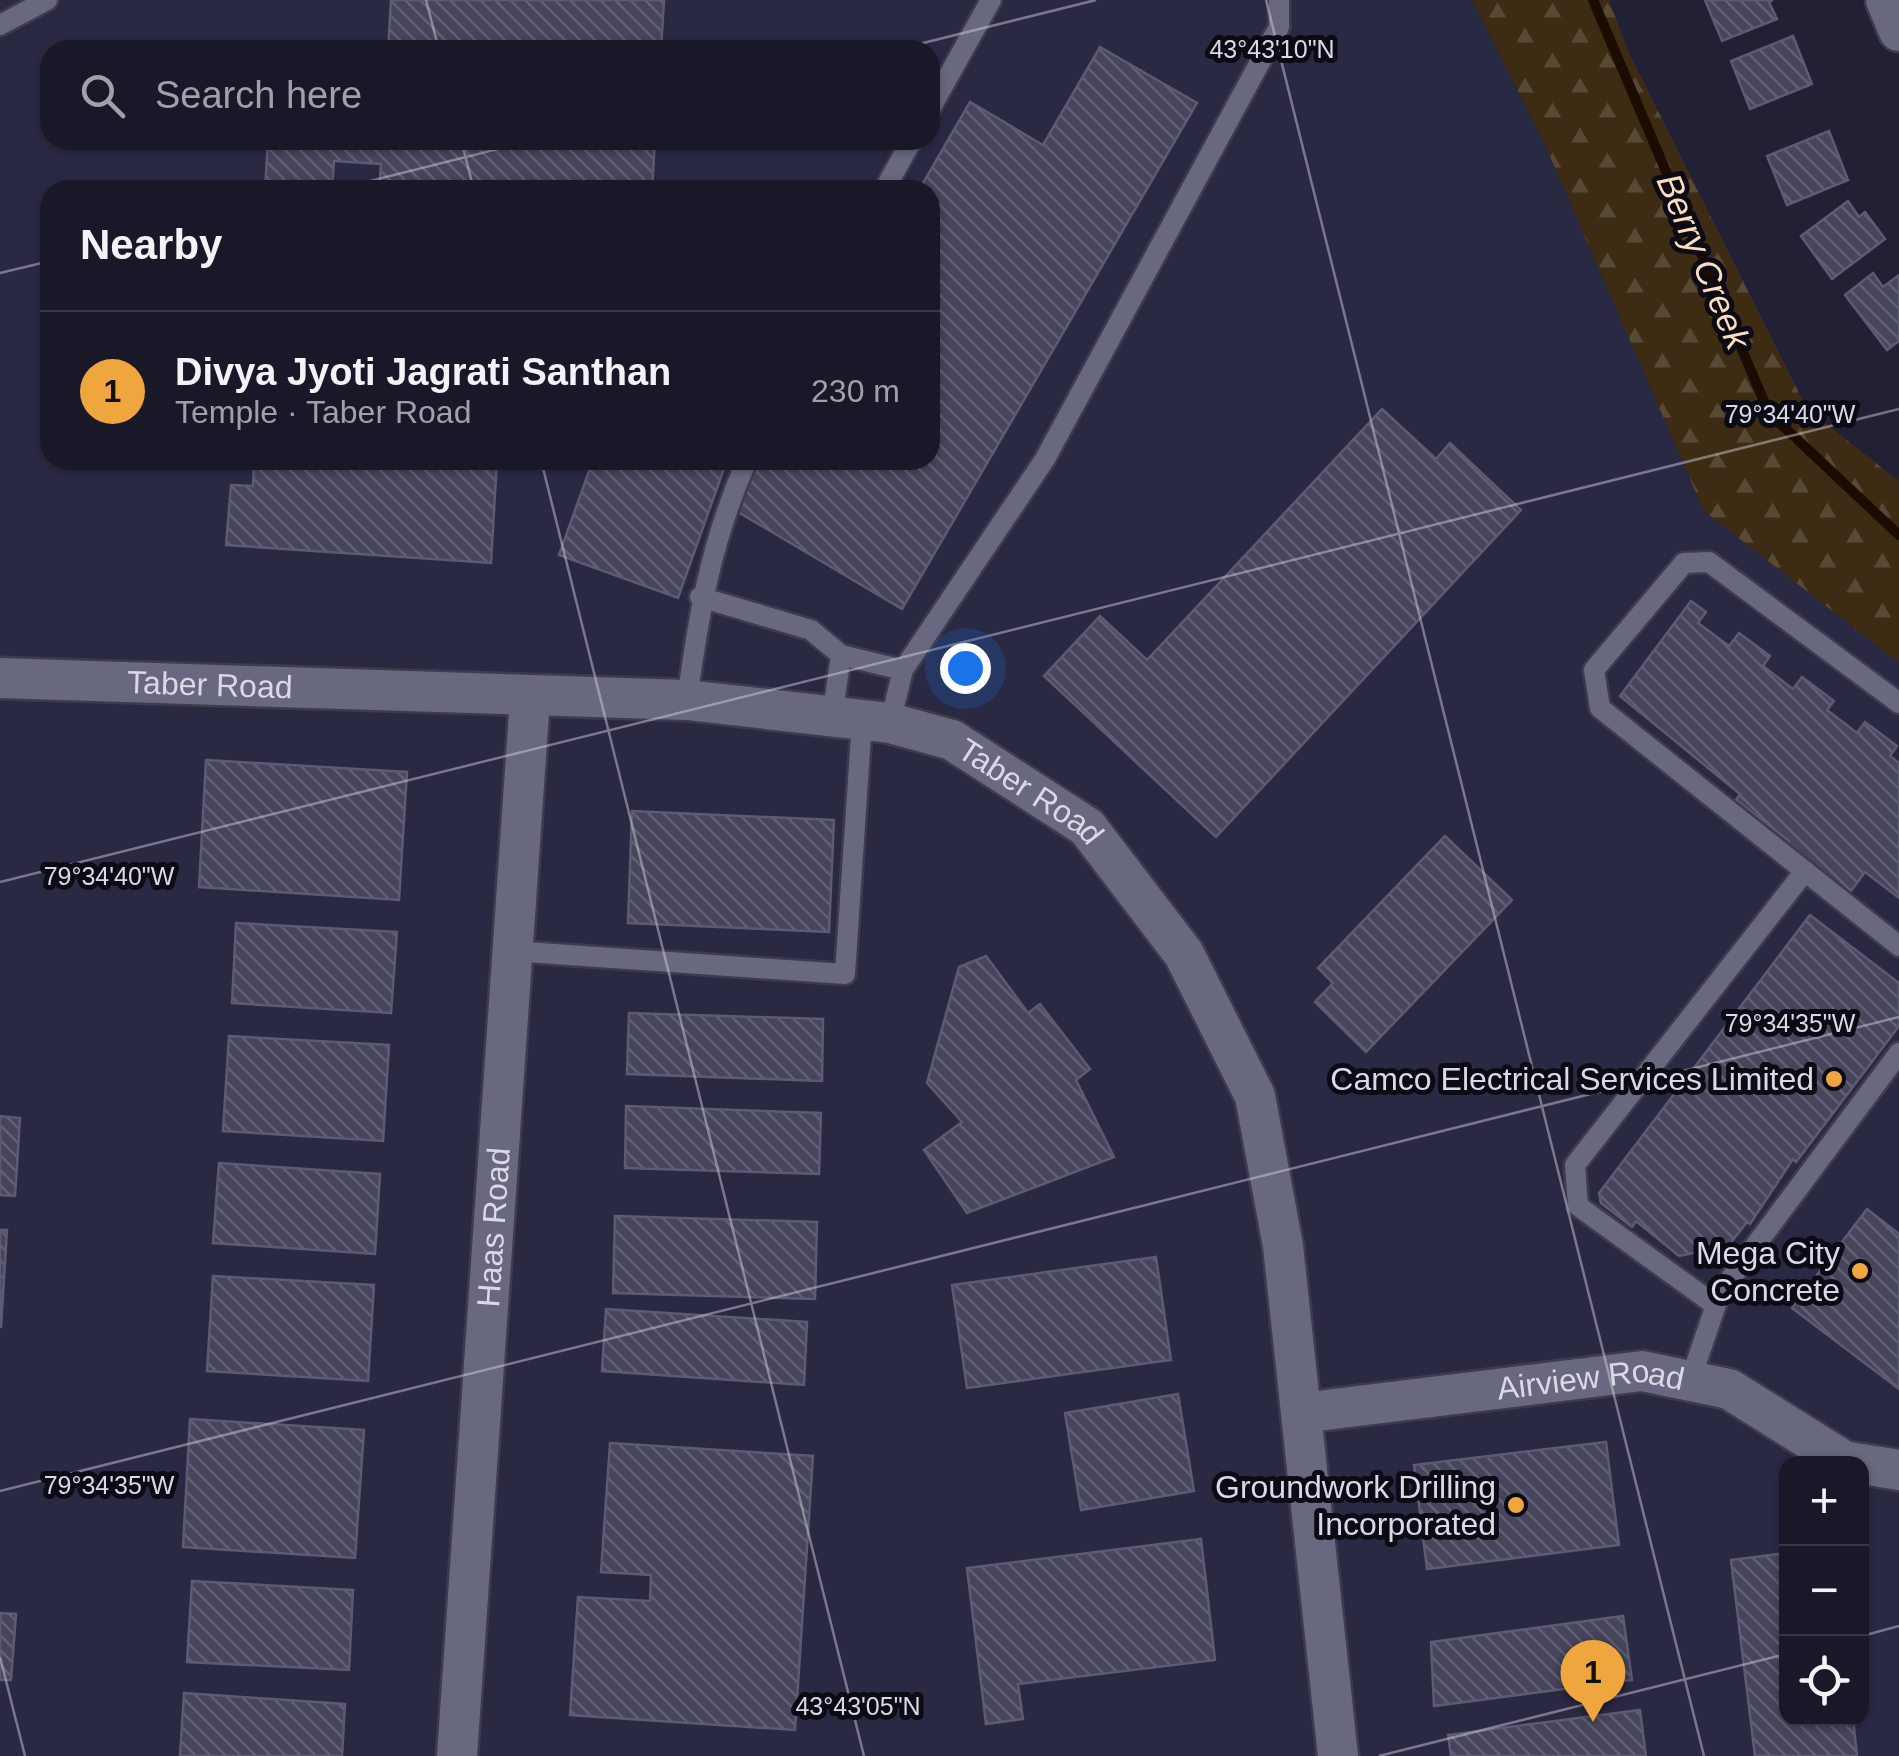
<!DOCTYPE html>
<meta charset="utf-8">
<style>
:root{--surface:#191828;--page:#262534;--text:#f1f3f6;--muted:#9fa0a8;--line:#373745;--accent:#f0a63e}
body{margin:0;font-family:Helvetica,sans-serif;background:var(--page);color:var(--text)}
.controls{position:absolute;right:30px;bottom:30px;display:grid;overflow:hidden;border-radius:20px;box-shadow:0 2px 8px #0004}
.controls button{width:90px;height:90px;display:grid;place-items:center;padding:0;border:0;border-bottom:2px solid var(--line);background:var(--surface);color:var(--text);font:50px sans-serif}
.you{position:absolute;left:965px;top:668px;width:35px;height:35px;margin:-25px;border:8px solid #fff;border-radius:50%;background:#1a73e8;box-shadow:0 0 0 15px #1a73e833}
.badge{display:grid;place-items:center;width:65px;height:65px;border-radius:50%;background:var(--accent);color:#111;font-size:32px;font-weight:700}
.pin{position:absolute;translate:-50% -82px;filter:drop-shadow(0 2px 5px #0008)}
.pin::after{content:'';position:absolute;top:52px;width:35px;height:30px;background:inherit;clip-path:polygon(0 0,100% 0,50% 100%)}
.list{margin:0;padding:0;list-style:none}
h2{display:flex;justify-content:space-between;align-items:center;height:130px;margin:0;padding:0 40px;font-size:42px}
h2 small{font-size:32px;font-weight:400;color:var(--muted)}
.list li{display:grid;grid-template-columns:65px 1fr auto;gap:30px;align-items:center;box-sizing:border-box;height:160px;padding:0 40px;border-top:2px solid var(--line)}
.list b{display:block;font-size:38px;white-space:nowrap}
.list p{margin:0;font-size:32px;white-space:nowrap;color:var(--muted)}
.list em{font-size:32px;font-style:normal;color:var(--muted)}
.icon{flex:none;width:55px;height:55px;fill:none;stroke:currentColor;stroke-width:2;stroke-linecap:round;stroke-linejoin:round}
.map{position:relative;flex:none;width:1899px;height:1756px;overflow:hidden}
.search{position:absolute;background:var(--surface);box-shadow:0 2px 8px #0004;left:40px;top:40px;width:900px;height:110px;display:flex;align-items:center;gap:25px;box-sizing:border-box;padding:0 35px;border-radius:30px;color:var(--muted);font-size:38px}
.panel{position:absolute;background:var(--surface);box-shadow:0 2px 8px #0004;left:40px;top:180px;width:900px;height:290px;border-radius:30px}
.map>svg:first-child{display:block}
.built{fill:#2a2944;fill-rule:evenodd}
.forest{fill:url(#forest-firs)}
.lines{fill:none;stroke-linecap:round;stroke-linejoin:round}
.stream{stroke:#1c0b00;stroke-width:10}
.building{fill:url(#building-back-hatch);stroke:#5b5b73;stroke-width:2.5}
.service-casing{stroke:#3c3c4d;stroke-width:25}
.minor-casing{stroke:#3c3c4d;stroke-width:45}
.service{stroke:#686880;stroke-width:20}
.minor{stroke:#686880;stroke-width:40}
.ticks{fill:none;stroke:#d9d9e7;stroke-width:2.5;stroke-opacity:0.45}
.poi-dot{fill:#f0a63e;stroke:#0c0b15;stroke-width:4}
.labels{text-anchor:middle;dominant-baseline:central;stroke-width:10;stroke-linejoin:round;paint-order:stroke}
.street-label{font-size:32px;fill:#d9d9e7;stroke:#0c0b15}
.poi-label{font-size:32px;fill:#d9d9e7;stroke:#0c0b15;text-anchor:end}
.water-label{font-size:35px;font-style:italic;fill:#f9ddbd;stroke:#0c0b15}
.ticks-label{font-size:25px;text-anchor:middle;fill:#d9d9e7;stroke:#0c0b15;stroke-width:10;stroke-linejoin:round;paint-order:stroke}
</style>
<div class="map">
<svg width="1899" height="1756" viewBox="0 0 1899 1756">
<defs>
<pattern id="forest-firs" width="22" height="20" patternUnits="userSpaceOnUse" patternTransform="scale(2.5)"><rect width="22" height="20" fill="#3d2b13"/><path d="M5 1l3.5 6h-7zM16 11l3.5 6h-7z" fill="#584935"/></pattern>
<pattern id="building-back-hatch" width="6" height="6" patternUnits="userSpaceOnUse" patternTransform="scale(2.5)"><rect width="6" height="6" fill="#46455c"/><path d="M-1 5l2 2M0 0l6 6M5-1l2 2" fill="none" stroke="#605f73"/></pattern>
</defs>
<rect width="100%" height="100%" fill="#212035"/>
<path class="built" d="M0,0h1472l73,145 159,366 195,152v1093h-1899zM50,50h880v90h-880zM50,190h880v270h-880zM1786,1464h76v254h-76z"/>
<polygon class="forest" points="1472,0 1609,0 1629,53 1807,409 1899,481 1899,663 1704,511 1545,145"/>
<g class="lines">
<polyline class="stream" points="1593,0 1769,413 1899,535"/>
</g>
<g class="building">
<polygon points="391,0 664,0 661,50 388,50"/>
<polygon points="1705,0 1773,0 1769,2 1777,19 1722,41"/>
<polygon points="1793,36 1812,84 1750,109 1731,61"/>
<polygon points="1100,47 1197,103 902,609 733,509 762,460 930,460 930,190 919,190 970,102 1043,145"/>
<polygon points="1829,131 1848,180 1787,205 1767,156"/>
<polygon points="268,140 655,140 652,190 379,190 381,164 334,161 332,190 265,190"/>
<polygon points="1848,201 1859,217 1865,212 1885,239 1832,279 1801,236"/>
<polygon points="1873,273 1883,287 1899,275 1899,341 1887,350 1845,295"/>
<polygon points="1382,409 1436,459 1450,443 1521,510 1216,837 1044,676 1100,616 1147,660"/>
<polygon points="254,460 497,460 491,563 226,545 231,485 253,486"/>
<polygon points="593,460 727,460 678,598 559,555"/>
<polygon points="1691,601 1706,612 1698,623 1729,646 1739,633 1770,656 1763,666 1793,689 1802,677 1834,701 1827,710 1857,733 1865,722 1897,746 1890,756 1899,763 1899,898 1865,872 1848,895 1784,846 1789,841 1736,800 1740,794 1620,696"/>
<polygon points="206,760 407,772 399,900 199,887"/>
<polygon points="632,811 834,820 829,932 628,923"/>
<polygon points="1445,836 1512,900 1366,1052 1315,1002 1333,983 1318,968"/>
<polygon points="1810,915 1899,983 1899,1026 1796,1162 1793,1159 1750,1224 1747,1222 1728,1246 1679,1256 1636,1221 1632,1227 1601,1203 1599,1193"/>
<polygon points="236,923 397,932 391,1013 232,1003"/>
<polygon points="986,956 1028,1013 1040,1004 1090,1069 1076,1080 1114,1157 967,1213 924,1150 962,1122 927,1083 959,967"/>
<polygon points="629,1013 823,1019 822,1081 627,1074"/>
<polygon points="229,1036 389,1045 383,1141 223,1131"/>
<polygon points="626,1106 821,1113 819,1174 625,1168"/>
<polygon points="0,1116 20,1118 15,1196 0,1195"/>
<polygon points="219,1163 380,1174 375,1254 213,1243"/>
<polygon points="1867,1209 1899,1234 1899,1389 1792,1308"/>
<polygon points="615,1216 817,1222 815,1299 613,1293"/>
<polygon points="0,1230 7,1230 1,1327 0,1327"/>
<polygon points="1156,1257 1171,1360 967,1388 952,1285"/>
<polygon points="213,1276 374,1285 368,1381 207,1371"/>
<polygon points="606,1309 807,1322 804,1385 602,1371"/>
<polygon points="1178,1394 1194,1491 1081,1510 1065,1413"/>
<polygon points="190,1419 364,1430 355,1558 183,1547"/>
<polygon points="1606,1442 1619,1545 1427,1569 1414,1465"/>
<polygon points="610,1443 813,1456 795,1730 570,1715 578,1597 650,1601 651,1575 601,1572"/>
<polygon points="1201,1539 1215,1660 1018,1684 1023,1719 986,1724 967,1568"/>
<polygon points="1786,1553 1786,1718 1853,1718 1857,1756 1755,1756 1731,1560"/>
<polygon points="192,1581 353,1590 349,1670 187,1662"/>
<polygon points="0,1613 16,1614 11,1680 0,1680"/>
<polygon points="1623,1616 1632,1680 1434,1706 1431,1642"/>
<polygon points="184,1693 345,1704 342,1756 180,1756"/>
<polygon points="1640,1710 1646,1756 1451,1756 1448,1735"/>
</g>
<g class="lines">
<g class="service-casing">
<g id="service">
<polyline points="0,25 47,0"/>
<polyline points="930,109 991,0"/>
<polyline points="884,190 912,140"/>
<polyline points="700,597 811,630 841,655 832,718"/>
<polyline points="841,655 903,670"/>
<path d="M687,700c12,-88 24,-158 60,-240"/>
<polyline points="1899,703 1709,562 1684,563 1594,670 1600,708 1899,946"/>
<polyline points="890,723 903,670 1045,459 1279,27 1279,0"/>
<polyline points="511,951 845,974 862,721"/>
<polyline points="1715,1305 1578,1206 1575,1165 1805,871"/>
<polyline points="1690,1381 1720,1293 1899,1053"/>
</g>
</g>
<g class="minor-casing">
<g id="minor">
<polyline points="1886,0 1899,31"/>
<path id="s1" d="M0,678l687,22 203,23 62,17 135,87 97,127 71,142 28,150 55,510"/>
<path id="s2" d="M1301,1413l341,-42 87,18 115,72 16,3"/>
<polyline points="1862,1464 1899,1470"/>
<path id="s3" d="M457,1756l73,-1058"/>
</g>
</g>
<use href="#service" class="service"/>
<use href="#minor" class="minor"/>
</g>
<path class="ticks" d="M426,0l13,50M1266,0l438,1756M895,50l201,-50M461,140l13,50M334,190l200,-50M0,273l50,-12M541,460l323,1296M0,882l1899,-473M0,1491l1899,-474M1862,1636l37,-10M0,1657l25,99M1379,1756l407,-102"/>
<g class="poi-dot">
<circle cx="1834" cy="1079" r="10"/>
<circle cx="1860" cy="1271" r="10"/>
<circle cx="1516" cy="1505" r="10"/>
</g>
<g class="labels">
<g class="street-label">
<text stroke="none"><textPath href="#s1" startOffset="210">Taber Road</textPath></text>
<text stroke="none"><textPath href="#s1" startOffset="1050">Taber Road</textPath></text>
<text stroke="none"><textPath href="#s3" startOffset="530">Haas Road</textPath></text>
<text stroke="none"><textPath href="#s2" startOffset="292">Airview Road</textPath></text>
</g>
<g class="poi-label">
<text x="1814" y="1079">Camco Electrical Services Limited</text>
<text x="1840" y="1253">Mega City<tspan x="1840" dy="37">Concrete</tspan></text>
<text x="1496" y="1487">Groundwork Drilling<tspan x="1496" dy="37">Incorporated</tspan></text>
</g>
<g class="water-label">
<text transform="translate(1704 261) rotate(67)">Berry Creek</text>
</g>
</g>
<g class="ticks-label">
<text x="1272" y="58">43°43'10"N</text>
<text x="1790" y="423">79°34'40"W</text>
<text x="109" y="885">79°34'40"W</text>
<text x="1790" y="1032">79°34'35"W</text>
<text x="109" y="1494">79°34'35"W</text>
<text x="858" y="1715">43°43'05"N</text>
</g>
</svg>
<div class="controls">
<button>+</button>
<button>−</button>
<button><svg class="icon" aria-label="locate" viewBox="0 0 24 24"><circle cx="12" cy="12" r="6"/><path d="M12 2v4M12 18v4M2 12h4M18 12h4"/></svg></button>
</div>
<div class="you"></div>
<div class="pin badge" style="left:1593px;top:1722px">1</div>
<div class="search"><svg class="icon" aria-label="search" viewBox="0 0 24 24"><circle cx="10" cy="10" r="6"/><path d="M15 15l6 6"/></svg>Search here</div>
<section class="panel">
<h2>Nearby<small></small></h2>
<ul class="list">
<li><span class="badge">1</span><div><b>Divya Jyoti Jagrati Santhan</b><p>Temple · Taber Road</p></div><em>230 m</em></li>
</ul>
</section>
</div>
